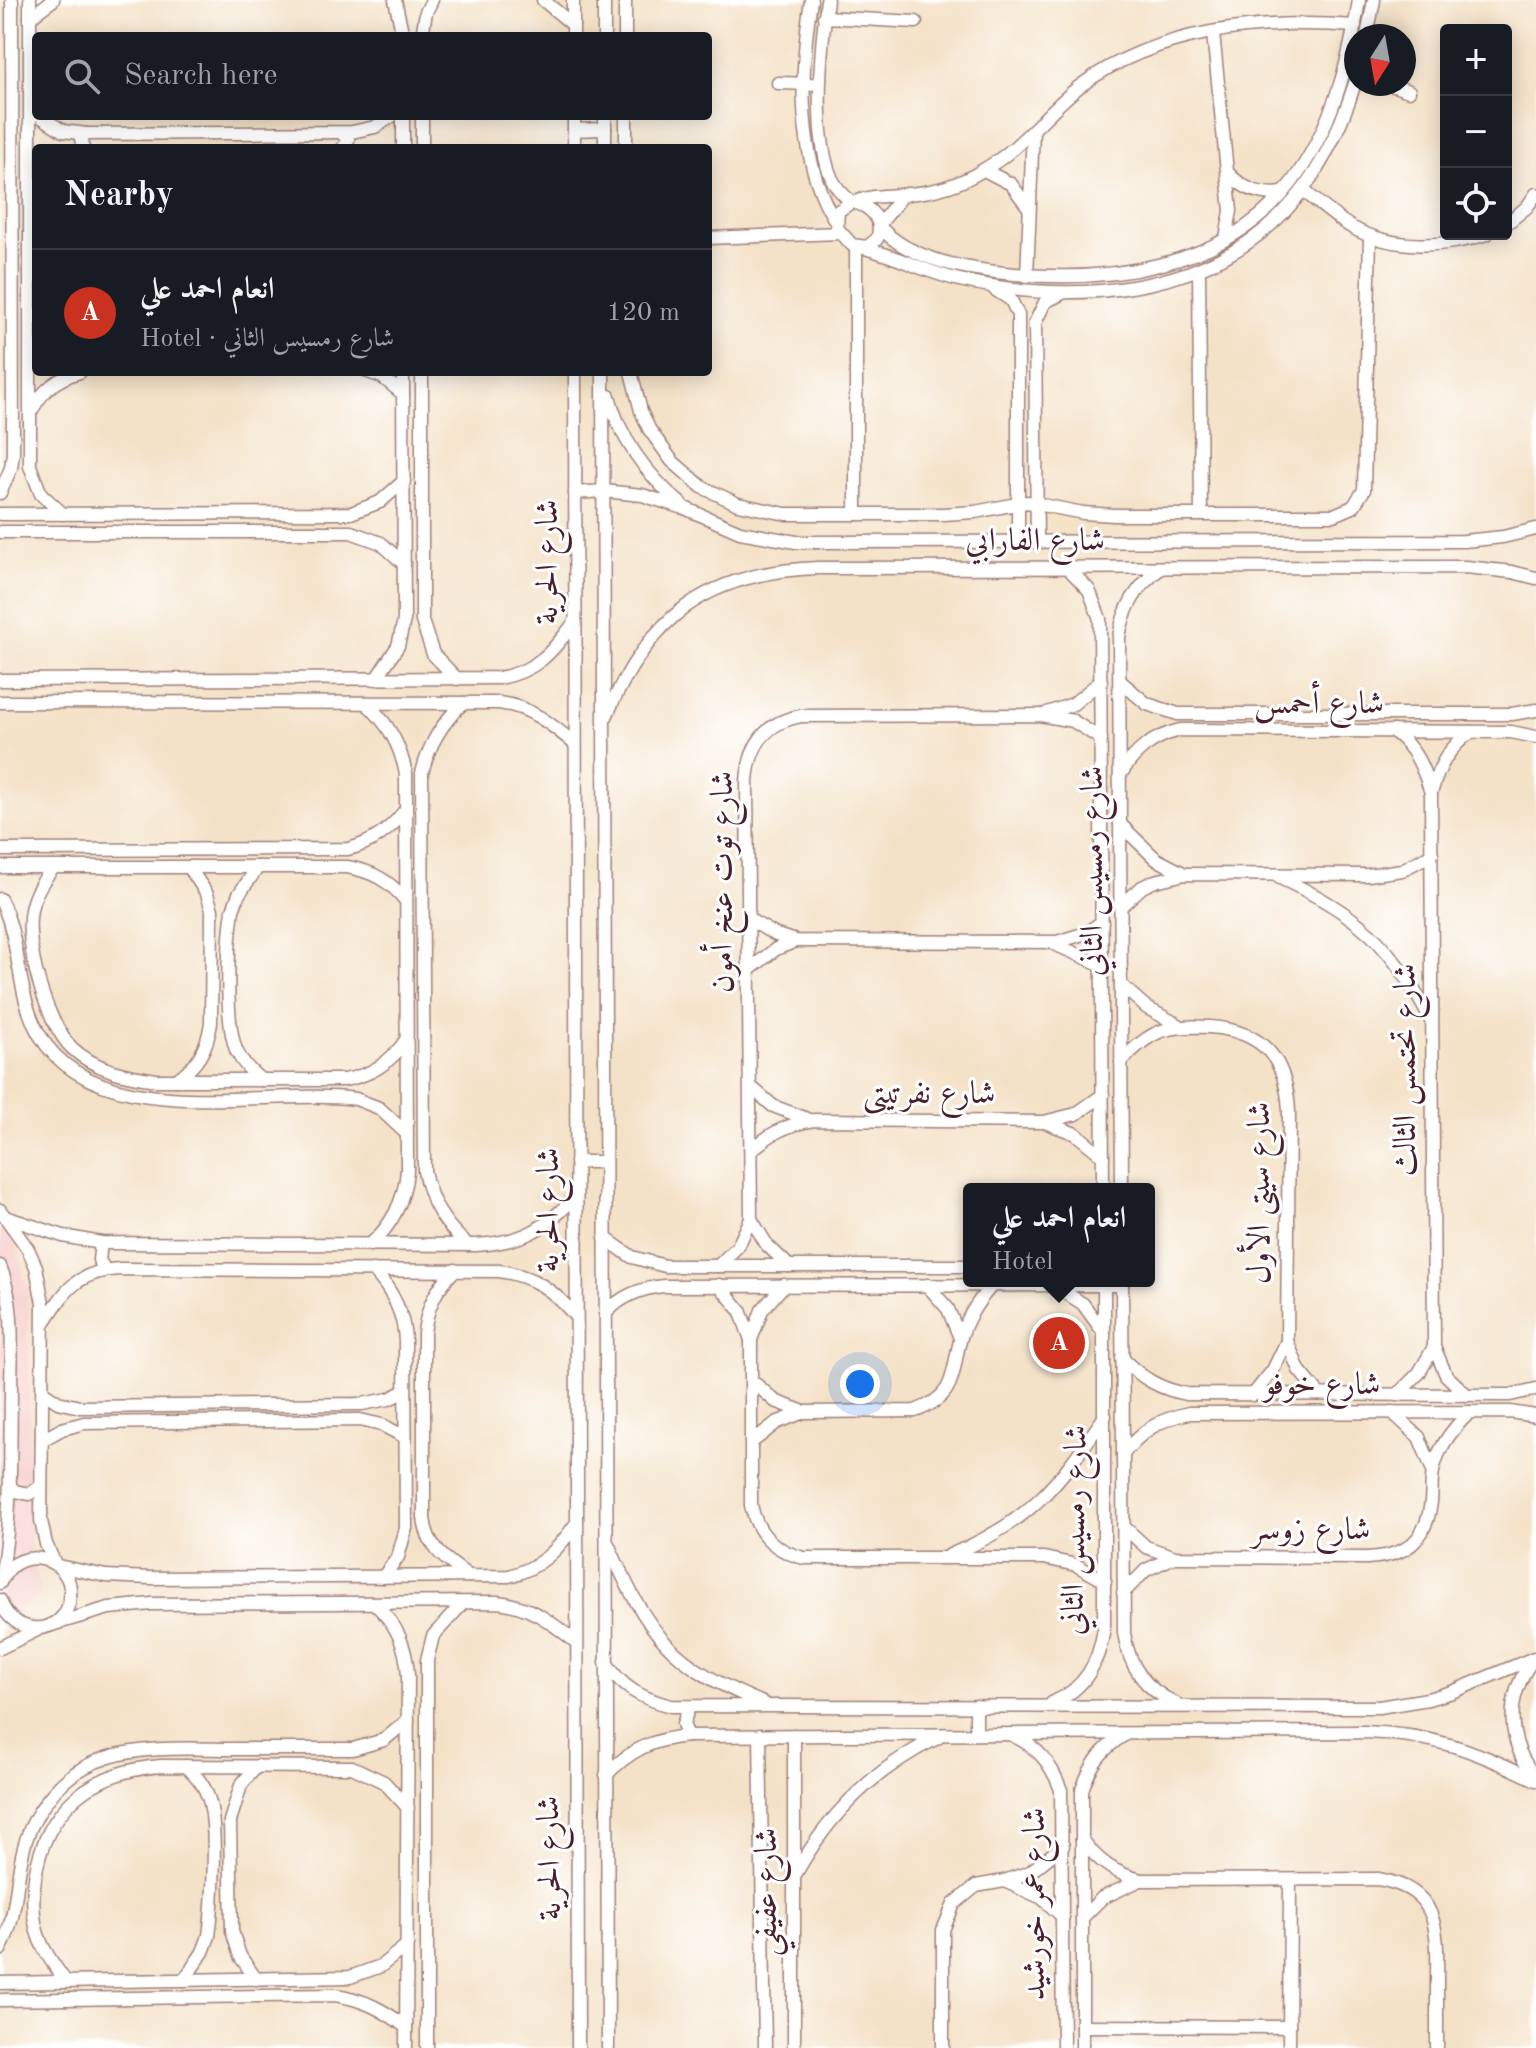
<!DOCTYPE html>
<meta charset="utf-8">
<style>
:root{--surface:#171b24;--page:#20242c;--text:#f1f3f6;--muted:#9ea1a6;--line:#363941;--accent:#c8321e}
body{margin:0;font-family:"Old Standard TT",Amiri,serif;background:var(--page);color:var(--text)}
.controls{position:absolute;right:24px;top:24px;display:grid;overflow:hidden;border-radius:8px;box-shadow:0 4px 20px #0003}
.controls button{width:72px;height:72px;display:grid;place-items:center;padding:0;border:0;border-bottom:2px solid var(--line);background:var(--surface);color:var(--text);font:40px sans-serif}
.compass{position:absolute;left:1344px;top:24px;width:72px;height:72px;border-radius:50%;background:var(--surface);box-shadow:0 4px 20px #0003;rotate:191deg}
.you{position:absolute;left:860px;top:1384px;width:28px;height:28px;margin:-20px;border:6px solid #fff;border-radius:50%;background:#1a73e8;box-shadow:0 0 0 12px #1a73e833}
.badge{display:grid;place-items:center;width:52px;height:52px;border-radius:50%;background:var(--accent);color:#fff;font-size:26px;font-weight:700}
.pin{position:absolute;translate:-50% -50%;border:4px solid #fff;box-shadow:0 2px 8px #0006}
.popup{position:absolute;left:963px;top:1183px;width:192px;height:104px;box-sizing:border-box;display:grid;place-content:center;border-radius:8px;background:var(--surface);filter:drop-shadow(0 2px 6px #0005);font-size:26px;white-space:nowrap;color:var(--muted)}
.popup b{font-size:30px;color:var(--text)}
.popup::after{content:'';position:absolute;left:50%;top:100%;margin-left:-16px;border:16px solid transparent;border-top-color:var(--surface)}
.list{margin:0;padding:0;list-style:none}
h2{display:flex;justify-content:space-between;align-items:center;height:104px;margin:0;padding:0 32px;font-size:34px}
h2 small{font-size:26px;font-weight:400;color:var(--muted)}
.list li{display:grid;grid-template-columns:52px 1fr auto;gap:24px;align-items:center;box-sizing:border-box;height:128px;padding:0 32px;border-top:2px solid var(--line)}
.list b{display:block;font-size:30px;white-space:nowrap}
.list p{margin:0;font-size:26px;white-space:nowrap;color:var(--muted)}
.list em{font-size:26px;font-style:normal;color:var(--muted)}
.icon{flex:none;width:44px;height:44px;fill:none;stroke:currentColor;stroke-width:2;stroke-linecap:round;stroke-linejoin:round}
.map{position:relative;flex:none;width:1536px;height:2048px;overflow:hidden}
.search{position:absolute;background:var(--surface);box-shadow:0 4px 20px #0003;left:32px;top:32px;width:680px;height:88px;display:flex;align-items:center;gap:20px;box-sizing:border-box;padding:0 28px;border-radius:8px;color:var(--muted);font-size:30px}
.panel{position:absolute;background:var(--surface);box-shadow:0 4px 20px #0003;left:32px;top:144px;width:680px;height:232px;border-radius:8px}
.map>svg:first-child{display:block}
.built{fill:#f7d0ce}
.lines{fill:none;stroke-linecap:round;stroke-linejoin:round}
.minor-casing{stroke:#9f807a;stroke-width:15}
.minor{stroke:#fff;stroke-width:12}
.labels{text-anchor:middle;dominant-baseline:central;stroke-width:6;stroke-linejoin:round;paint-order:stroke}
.street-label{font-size:32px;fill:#4a1f2b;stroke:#fff}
</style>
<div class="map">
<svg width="1536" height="2048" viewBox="0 0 1536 2048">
<rect width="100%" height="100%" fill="#fff"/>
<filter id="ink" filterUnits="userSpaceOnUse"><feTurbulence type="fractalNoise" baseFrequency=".0125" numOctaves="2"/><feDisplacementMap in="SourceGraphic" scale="16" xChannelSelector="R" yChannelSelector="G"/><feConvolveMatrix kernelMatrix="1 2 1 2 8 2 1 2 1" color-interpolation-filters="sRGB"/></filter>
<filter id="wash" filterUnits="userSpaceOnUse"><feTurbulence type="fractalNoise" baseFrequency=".006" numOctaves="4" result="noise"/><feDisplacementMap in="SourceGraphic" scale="32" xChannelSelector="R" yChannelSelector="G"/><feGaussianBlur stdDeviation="1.8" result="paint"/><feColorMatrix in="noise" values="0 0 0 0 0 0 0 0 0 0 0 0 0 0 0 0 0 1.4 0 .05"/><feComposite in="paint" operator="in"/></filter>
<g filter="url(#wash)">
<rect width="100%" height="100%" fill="#f4e2c8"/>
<polygon class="built" points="0,1224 17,1247 29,1294 30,1552 41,1594 0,1624"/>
</g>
<g filter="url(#ink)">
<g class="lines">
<g class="minor-casing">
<g id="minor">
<polyline points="30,0 30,466 41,494 63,514"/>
<polyline points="395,0 403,36"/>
<polyline points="543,0 573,25"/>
<polyline points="573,0 573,36"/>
<polyline points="604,0 604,36"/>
<polyline points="625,0 625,36"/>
<path d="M811,0c-11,70 -15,160 25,222"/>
<path d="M827,0c-6,47 -15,135 5,179 5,10 12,17 20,23"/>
<polyline points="30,17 53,0"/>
<polyline points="824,17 916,22"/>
<polyline points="1213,33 1231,211 1226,238"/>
<polyline points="422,36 426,12 432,0"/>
<polyline points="1367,36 1374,0"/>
<polyline points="778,83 811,84"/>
<polyline points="1388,84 1409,91"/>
<polyline points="40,116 63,131 87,134 352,132 375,127 392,116"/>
<polyline points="403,116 403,148"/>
<polyline points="422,116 422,148"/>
<polyline points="574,116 574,148"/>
<polyline points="605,116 605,148"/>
<polyline points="626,116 626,148"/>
<polyline points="574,130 605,129"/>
<polyline points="342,133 348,140 343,148"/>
<polyline points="83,148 81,139 87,134"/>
<polyline points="984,170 1011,184 1029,208"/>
<path d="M1228,173c16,17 33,23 55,20"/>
<path d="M1303,190c16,13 32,28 50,38 40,22 92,20 134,6"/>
<path d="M852,202c19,4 32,18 25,37l-10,8 -15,-2 -15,-17 1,-17z"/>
<path d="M855,202c19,-8 34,-5 53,-8 27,-2 53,-10 75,-24 38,-21 63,-58 97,-84 77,-57 182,-67 275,-60"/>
<polyline points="1506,224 1527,207 1536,194"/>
<polyline points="879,225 903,195"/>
<path d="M880,227c30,34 91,43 135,47 92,9 207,-7 270,-83 43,-52 64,-125 74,-191"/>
<polyline points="708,238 840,233"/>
<polyline points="856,246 856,514"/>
<path d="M860,247c36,8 68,27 104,34 108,23 239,15 320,-69 36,-37 57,-84 72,-132"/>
<polyline points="1199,269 1201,515"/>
<polyline points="1027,276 1033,130"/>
<polyline points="994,289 1011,300 1018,315 1018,542"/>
<polyline points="368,372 382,377 403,394"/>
<polyline points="422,372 422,621 433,654 457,679"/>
<polyline points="575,372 578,2048"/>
<polyline points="603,372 608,2048"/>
<polyline points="631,372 641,411 649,429 672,461 702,487 738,504 786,514 943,514 975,512 1027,502 1083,513 1114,515 1334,515 1353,507 1364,490 1370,236"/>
<path d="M609,396c11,44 38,79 73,109"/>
<path d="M32,410c11,-20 25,-32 48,-38"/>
<polyline points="0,493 11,468 13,453 12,0"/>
<polyline points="575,493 604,491 642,495 687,509 740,532 796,542 1464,541 1503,537 1536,529"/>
<polyline points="0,514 351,513 380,502 404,481"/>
<polyline points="0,532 351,532 381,543 404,564"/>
<polyline points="1037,542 1035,323 1045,302 1061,294"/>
<polyline points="1068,568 1089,590 1100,619 1103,1189"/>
<polyline points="376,679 398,646 404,620 403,372"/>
<path d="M0,680l499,-2c37,-6 54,-27 75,-55"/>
<polyline points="1120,681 1147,704 1178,714 1512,714 1536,710"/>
<path d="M0,702l499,1c32,4 52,21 76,41"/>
<path d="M366,703c22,20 34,41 40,71l1,397c-3,30 -14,53 -37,74"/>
<path d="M463,703c-21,20 -34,41 -41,70l2,398c6,31 20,54 44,74"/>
<polyline points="1047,713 1073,704 1101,681"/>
<path d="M606,717c43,-101 101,-145 212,-149l648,-1 46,5 24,6"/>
<path d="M1393,731c22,16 30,36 38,62"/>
<path d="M1120,775c15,-24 32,-38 60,-45l331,2 25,5"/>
<polyline points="1120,824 1156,859 1185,874"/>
<path d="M0,850l348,-1c25,-6 42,-19 58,-40"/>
<path d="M0,867h347c25,4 43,14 59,34"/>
<path d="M54,867c-11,13 -20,26 -23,43 -7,35 15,113 41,138 23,22 55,28 85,32h187c28,-5 46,-17 62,-40"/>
<path d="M258,867l-19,27 -6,16c-5,33 -9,112 4,142 6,12 14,20 24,28"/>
<path d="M1280,878c77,35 113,67 151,143"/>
<path d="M0,899c22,42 15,93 39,135 56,98 224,53 317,65l23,9 28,26"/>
<polyline points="1120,907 1142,887 1155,881 1185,874 1368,875 1402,870 1432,854"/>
<polyline points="750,920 776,935 796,941 1057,942 1086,933 1102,922"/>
<polyline points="1054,944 1102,965"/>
<polyline points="750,969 776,949 796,941"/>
<polyline points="1121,985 1147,1008 1179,1025"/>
<path d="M1121,1062c30,-33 46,-37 89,-35 54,4 77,33 79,85l-2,229 12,29 20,24"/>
<path d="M176,1080c22,-15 31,-31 35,-57l1,-113 -5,-16 -18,-27"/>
<polyline points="751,1087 773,1106 807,1119"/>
<polyline points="1047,1123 1076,1134 1103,1156"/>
<path d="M751,1151c19,-18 37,-27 63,-31l230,2 32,-8 27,-19"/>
<polyline points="576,1162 605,1162"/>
<path d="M1122,1189l-3,-552c5,-30 18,-51 42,-69"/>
<polyline points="0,1210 28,1249 36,1267 43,1303 41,1521 46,1544 55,1564"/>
<path d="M8,1218l55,18 38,7 375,2c47,-3 68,-15 100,-49"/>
<polyline points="751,1219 767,1245 789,1266"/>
<polyline points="605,1238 632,1257 665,1266 969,1266"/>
<polyline points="101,1243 99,1260 105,1270"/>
<path d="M0,1266c16,40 11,85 11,127 -1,64 1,127 -11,190"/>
<path d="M718,1266l20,-20 13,-27 -4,-437c2,-36 18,-60 54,-66l239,-1 33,6 28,18"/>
<path d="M373,1270c19,20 31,42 32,71l1,187 -8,29 -15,20"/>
<path d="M455,1270c-19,18 -28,37 -31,63v185c3,30 22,42 45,58"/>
<path d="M1122,1281l2,352c5,34 21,56 51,70"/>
<polyline points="719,1285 740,1310 751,1340"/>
<path d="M784,1285l-22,25 -11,30v165c6,30 24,46 53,53h240l32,7 29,16"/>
<polyline points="927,1285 948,1309 960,1338"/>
<polyline points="1055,1286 1083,1304 1104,1333"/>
<path d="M605,1314c16,-18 35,-26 59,-28l458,-1"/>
<path d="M44,1323c22,-34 34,-52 77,-54l378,2c35,5 55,19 77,46"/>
<path d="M1122,1358c19,20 38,31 64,36l324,1 26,-6"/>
<polyline points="751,1380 775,1401 804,1412"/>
<polyline points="43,1392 58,1402 80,1407 362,1404 389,1399 405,1391"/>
<polyline points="1253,1395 1273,1370 1287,1341"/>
<polyline points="1397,1395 1419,1373 1434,1347"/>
<path d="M1467,1395l-21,-20 -12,-28 -3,-554c8,-27 17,-45 40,-61"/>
<polyline points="1392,1412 1419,1437 1433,1471"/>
<polyline points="42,1440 62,1429 84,1423 360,1420 382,1425 405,1437"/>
<path d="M752,1442l24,-19 28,-11 111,-1c45,-16 35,-40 47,-77 6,-19 17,-34 30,-49"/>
<path d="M1123,1454c18,-23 37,-35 66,-41l321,-1 26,4"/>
<polyline points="10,1486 15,1491 29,1494 41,1486"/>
<path d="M1123,1526l23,21 29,10 192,1c39,-2 59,-16 64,-56 1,-10 0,-21 2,-31 5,-24 20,-43 37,-59"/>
<path d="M608,1544c41,92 62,121 157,160"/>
<path d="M950,1555c80,-33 107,-69 155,-139"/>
<path d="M58,1566l48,10 44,2 359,-2c31,-8 48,-25 66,-51"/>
<polyline points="1123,1593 1146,1570 1172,1558"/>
<path d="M0,1600c12,38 66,38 70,-3 5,-39 -50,-54 -67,-19"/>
<path d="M374,1603c23,21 32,42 34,72l-2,373"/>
<path d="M51,1625l58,-17 43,-4 345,-2c33,3 54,20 79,40"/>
<polyline points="0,1648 37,1630"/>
<path d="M1532,1661c-27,37 -26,81 4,117"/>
<path d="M606,1662c15,26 37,37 65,44l708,1 49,-8 24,-7 82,-34"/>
<path d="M1052,1703c33,-14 47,-40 52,-75v-347"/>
<polyline points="976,1706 976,1734"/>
<polyline points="760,1735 765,2048"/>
<path d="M1012,1735c26,12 39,28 49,55l2,258"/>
<polyline points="688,1736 683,1724 689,1707"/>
<path d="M606,1775c24,-25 47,-36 82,-39l676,-4c69,2 112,19 172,48"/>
<path d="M1082,1839c15,22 33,35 59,41l237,-1c60,10 60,48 59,99 0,23 0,47 0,70"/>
<path d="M796,1873c35,-62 80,-105 143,-136"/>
<polyline points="1004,1881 1042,1898 1063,1917"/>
<polyline points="1082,1918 1102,1898 1138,1881"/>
<path d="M0,1950c21,-38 13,-83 31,-123 41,-85 114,-79 194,-78 43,0 85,0 128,0l31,-9 24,-20"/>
<polyline points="256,1979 240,1956 232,1931 230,1821 241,1785 257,1766"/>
<path d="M184,1980l19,-28 6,-16c4,-30 9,-113 -1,-139 -4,-13 -12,-22 -22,-31"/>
<path d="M66,1982c-10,-14 -20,-27 -26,-42 -8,-20 -8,-41 -5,-62 10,-70 57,-107 126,-112l191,1 32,15 24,26"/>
<polyline points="0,1983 350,1977 381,1966 407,1945"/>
<path d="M0,2000l335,-5c28,4 49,15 71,32"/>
<polyline points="1082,2026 1289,2027"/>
<polyline points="427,2048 427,1660 433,1636 463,1603"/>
<polyline points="794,2048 794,1735"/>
<polyline points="943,2048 943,1930 954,1904 976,1886 1004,1881 1030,1872 1063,1846"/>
<path d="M1082,2048v-258c8,-24 19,-41 42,-55"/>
<polyline points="1289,2048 1290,1880"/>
</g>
</g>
<use href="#minor" class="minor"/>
</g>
</g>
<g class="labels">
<g class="street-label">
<text x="1035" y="542">شارع الفارابي</text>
<text transform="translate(549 562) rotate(-90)">شارع الحرية</text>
<text x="1319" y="705">شارع أحمس</text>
<text transform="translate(1094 871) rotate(-90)">شارع رمسيس الثاني</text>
<text transform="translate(724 882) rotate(-90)">شارع توت عنخ أمون</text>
<text transform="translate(1407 1070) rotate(-90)">شارع تحتمس الثالث</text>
<text x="929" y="1095">شارع نفرتيتى</text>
<text transform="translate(1261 1193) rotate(-90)">شارع سيتى الأول</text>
<text transform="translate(550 1210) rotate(-90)">شارع الحرية</text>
<text x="1322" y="1386">شارع خوفو</text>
<text transform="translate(1076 1530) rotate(-89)">شارع رمسيس الثاني</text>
<text x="1311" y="1531">شارع زوسر</text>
<text transform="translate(551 1858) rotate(-91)">شارع الحرية</text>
<text transform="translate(768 1892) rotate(-90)">شارع عفيفي</text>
<text transform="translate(1036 1904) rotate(-90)">شارع عمر خورشيد</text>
</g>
</g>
</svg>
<div class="controls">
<button>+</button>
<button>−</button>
<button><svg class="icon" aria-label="locate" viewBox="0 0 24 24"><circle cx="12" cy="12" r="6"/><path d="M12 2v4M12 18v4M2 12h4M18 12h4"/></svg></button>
</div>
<svg class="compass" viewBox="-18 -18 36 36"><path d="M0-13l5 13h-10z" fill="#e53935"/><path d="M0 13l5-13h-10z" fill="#9ea1a6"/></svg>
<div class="you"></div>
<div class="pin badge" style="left:1059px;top:1343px">A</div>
<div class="popup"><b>انعام احمد علي</b>Hotel</div>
<div class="search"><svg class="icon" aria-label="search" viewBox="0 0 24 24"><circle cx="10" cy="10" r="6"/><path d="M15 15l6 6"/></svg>Search here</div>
<section class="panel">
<h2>Nearby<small></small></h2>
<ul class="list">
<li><span class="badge">A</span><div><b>انعام احمد علي</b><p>Hotel · شارع رمسيس الثاني</p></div><em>120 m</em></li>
</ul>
</section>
</div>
